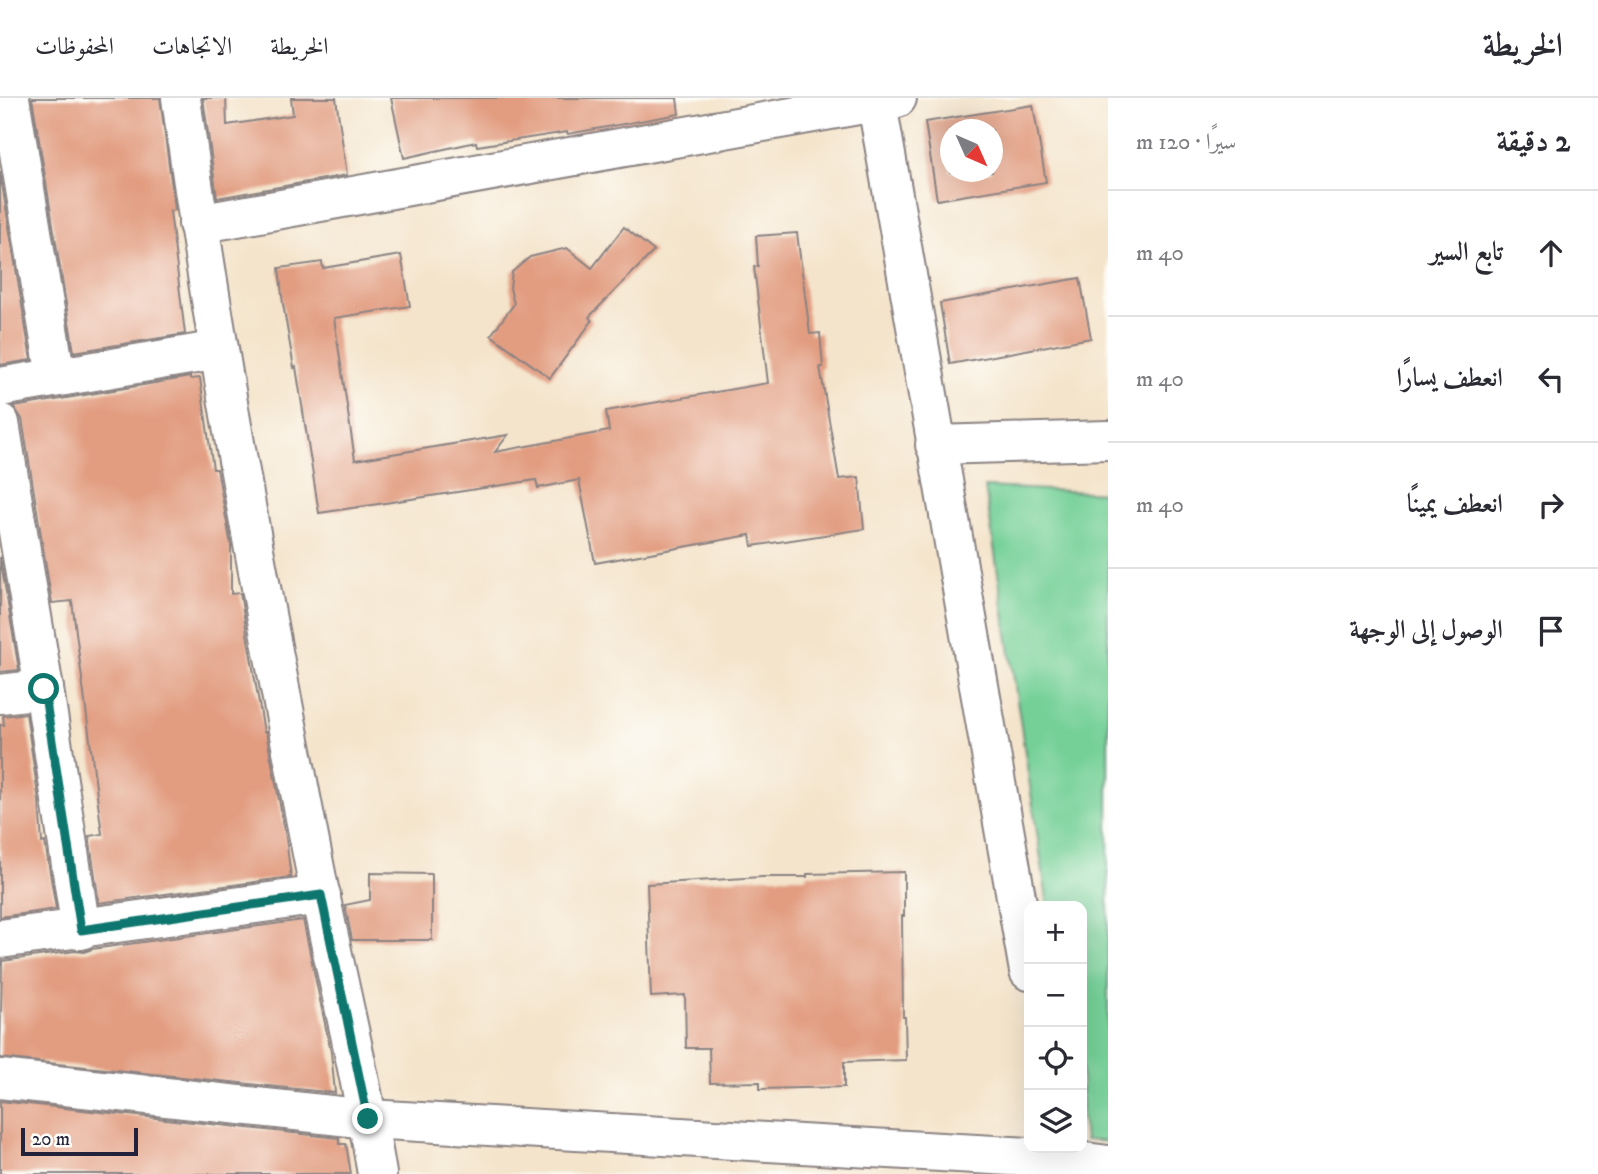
<!DOCTYPE html>
<html lang="ar">
<meta charset="utf-8">
<style>
:root{--surface:#fff;--page:#f7f7f7;--text:#2b2b33;--muted:#7c7c81;--line:#e1e1e2}
body{margin:0;font-family:"IM FELL DW Pica",Amiri,serif;background:var(--page);color:var(--text);direction:rtl}
.controls{position:absolute;right:21px;bottom:21px;display:grid;overflow:hidden;border-radius:14px;box-shadow:0 7px 28px #0002}
.controls button{width:63px;height:63px;display:grid;place-items:center;padding:0;border:0;border-bottom:2px solid var(--line);background:var(--surface);color:var(--text);font:35px sans-serif}
.compass{position:absolute;left:940px;top:21px;width:63px;height:63px;border-radius:50%;background:var(--surface);box-shadow:0 7px 28px #0002;rotate:135deg}
.scale{position:absolute;left:21px;bottom:18px;width:117px;box-sizing:border-box;padding-left:7px;border:4px solid #22223b;border-top:0;font-size:19px;line-height:24px;white-space:nowrap;color:#22223b;-webkit-text-stroke:5px #fdfcf7;paint-order:stroke}
.stop{position:absolute;width:21px;height:21px;margin:-16px;border:5px solid #0f766e;border-radius:50%;background:#fff}
.stop.end{background:#0f766e;border-color:#fff;box-shadow:0 2px 7px #0008}
.list{margin:0;padding:0;list-style:none}
h2{display:flex;justify-content:space-between;align-items:center;height:91px;margin:0;padding:0 28px;font-size:30px}
h2 small{font-size:23px;font-weight:400;color:var(--muted)}
.list li{display:grid;grid-template-columns:46px 1fr auto;gap:21px;align-items:center;box-sizing:border-box;height:126px;padding:0 28px;border-top:2px solid var(--line)}
.list b{display:block;font-size:26px;white-space:nowrap}
.list em{font-size:23px;font-style:normal;color:var(--muted)}
.icon{flex:none;width:38px;height:38px;fill:none;stroke:currentColor;stroke-width:2;stroke-linecap:round;stroke-linejoin:round}
.map{position:relative;flex:none;width:1108px;height:1076px;overflow:hidden;direction:ltr}
header{display:flex;align-items:center;gap:42px;box-sizing:border-box;height:98px;padding:0 35px;background:var(--surface);border-bottom:2px solid var(--line)}
header strong{font-size:33px}
nav{display:flex;gap:38px;margin-inline-start:auto;font-size:24px}
main{display:flex}
aside{flex:1;background:var(--surface)}
.map>svg:first-child{display:block}
.green{fill:#75d097;stroke:#4c7969;stroke-width:2}
.building{fill:#e29d81;fill-rule:evenodd}
.lines{fill:none;stroke-linecap:round;stroke-linejoin:round}
.minor-casing{stroke:#8b8383;stroke-width:42}
.minor{stroke:#fff;stroke-width:38}
.route{stroke:#0f766e;stroke-width:9}
</style>
<header>
<strong>الخريطة</strong>
<nav><a>الخريطة</a><a>الاتجاهات</a><a>المحفوظات</a></nav>
</header>
<main>
<aside>
<h2>2 دقيقة<small>سيرًا · 120 m</small></h2>
<ul class="list">
<li><svg class="icon" aria-label="ahead" viewBox="0 0 24 24"><path d="M12 20V5M6 11l6-6 6 6"/></svg><div><b>تابع السير</b></div><em>40 m</em></li>
<li><svg class="icon" aria-label="left" viewBox="0 0 24 24"><path d="M17 20v-9H6M10 6l-5 5 5 5"/></svg><div><b>انعطف يسارًا</b></div><em>40 m</em></li>
<li><svg class="icon" aria-label="right" viewBox="0 0 24 24"><path d="M7 20v-9h11M14 6l5 5-5 5"/></svg><div><b>انعطف يمينًا</b></div><em>40 m</em></li>
<li><svg class="icon" aria-label="arrive" viewBox="0 0 24 24"><path d="M6 21V4h12l-3 4 3 4H6"/></svg><div><b>الوصول إلى الوجهة</b></div></li>
</ul>
</aside>
<div class="map">
<svg width="1108" height="1076" viewBox="0 0 1108 1076">
<rect width="100%" height="100%" fill="#fdfcf7"/>
<filter id="ink" filterUnits="userSpaceOnUse"><feTurbulence type="fractalNoise" baseFrequency=".0143" numOctaves="2"/><feDisplacementMap in="SourceGraphic" scale="14" xChannelSelector="R" yChannelSelector="G"/><feConvolveMatrix kernelMatrix="1 2 1 2 8 2 1 2 1" color-interpolation-filters="sRGB"/></filter>
<filter id="wash" filterUnits="userSpaceOnUse"><feTurbulence type="fractalNoise" baseFrequency=".00686" numOctaves="4" result="noise"/><feDisplacementMap in="SourceGraphic" scale="28" xChannelSelector="R" yChannelSelector="G"/><feGaussianBlur stdDeviation="1.57" result="paint"/><feColorMatrix in="noise" values="0 0 0 0 0 0 0 0 0 0 0 0 0 0 0 0 0 1.4 0 .05"/><feComposite in="paint" operator="in"/></filter>
<g filter="url(#wash)">
<rect width="100%" height="100%" fill="#f4e4cb"/>
<polygon class="green" points="985,389 1108,395 1108,1044 1085,1042 1082,1020 1082,808 1048,808"/>
<g id="blocks">
<g class="building">
<polygon points="32,0 160,0 175,112 170,113 185,236 74,254"/>
<polygon points="203,0 226,0 227,27 293,17 291,0 336,0 347,77 217,100"/>
<polygon points="391,0 677,0 679,16 568,36 567,34 477,48 476,44 404,60"/>
<path d="M1033,7l13,77 -109,18 -12,-78zM950,32h42v42h-42z"/>
<polygon points="0,74 31,262 0,267"/>
<polygon points="624,129 654,153 589,219 592,223 550,280 491,237 514,206 510,190 512,174 530,159 567,150 592,170"/>
<polygon points="797,135 810,236 820,235 823,269 820,269 839,381 859,379 864,431 752,448 750,437 595,465 579,382 538,390 536,382 319,415 296,269 294,270 283,206 279,170 322,164 323,170 401,157 410,208 334,220 355,362 508,337 495,354 609,333 606,313 768,285 754,169 758,168 756,138"/>
<polygon points="1080,180 1091,240 950,266 940,205"/>
<polygon points="190,279 190,281 200,280 213,371 217,371 231,447 231,496 240,495 264,634 266,634 285,733 291,779 99,805 89,738 102,736 72,503 52,505 22,321 14,309"/>
<polygon points="0,459 19,572 0,574"/>
<polygon points="26,615 39,703 42,745 45,744 56,811 0,819 0,627 4,627 3,618"/>
<polygon points="904,774 904,818 902,818 903,919 905,919 906,962 844,964 844,989 760,991 760,984 710,985 709,950 686,950 685,897 651,899 647,786 762,779 807,779 807,776"/>
<polygon points="370,775 432,776 432,842 352,842 345,807 370,802"/>
<polygon points="303,822 331,954 335,995 0,960 2,863 75,853 84,854 92,851"/>
<polygon points="0,1003 339,1040 339,1046 346,1046 351,1076 0,1076"/>
</g>
</g>
</g>
<g filter="url(#ink)">
<use href="#blocks" fill-opacity="0" stroke="#8b8383" stroke-width="2"/>
<g class="lines">
<g class="minor-casing">
<g id="minor">
<polyline points="10,0 56,279"/>
<path d="M181,0c36,267 87,532 139,796 19,93 42,186 57,280"/>
<polyline points="876,0 1029,873"/>
<polyline points="198,126 897,0"/>
<polyline points="0,289 219,252"/>
<polyline points="0,325 44,591 81,832"/>
<polyline points="935,347 1108,342"/>
<polyline points="0,596 44,591"/>
<polyline points="0,841 321,797"/>
<polyline points="0,981 368,1021 1063,1061 1108,1067"/>
</g>
</g>
<use href="#minor" class="minor"/>
</g>
</g>
<g class="lines" filter="url(#ink)">
<polyline class="route" points="44,591 81,832 321,797 368,1021"/>
</g>
</svg>
<div class="controls">
<button>+</button>
<button>−</button>
<button><svg class="icon" aria-label="locate" viewBox="0 0 24 24"><circle cx="12" cy="12" r="6"/><path d="M12 2v4M12 18v4M2 12h4M18 12h4"/></svg></button>
<button><svg class="icon" aria-label="layers" viewBox="0 0 24 24"><path d="M12 4l9 5-9 5-9-5zM3 14l9 5 9-5"/></svg></button>
</div>
<svg class="compass" viewBox="-18 -18 36 36"><path d="M0-13l5 13h-10z" fill="#e53935"/><path d="M0 13l5-13h-10z" fill="#7c7c81"/></svg>
<div class="scale">20 m</div>
<div class="stop" style="left:44px;top:591px"></div>
<div class="stop end" style="left:368px;top:1021px"></div>
</div>
</main>
